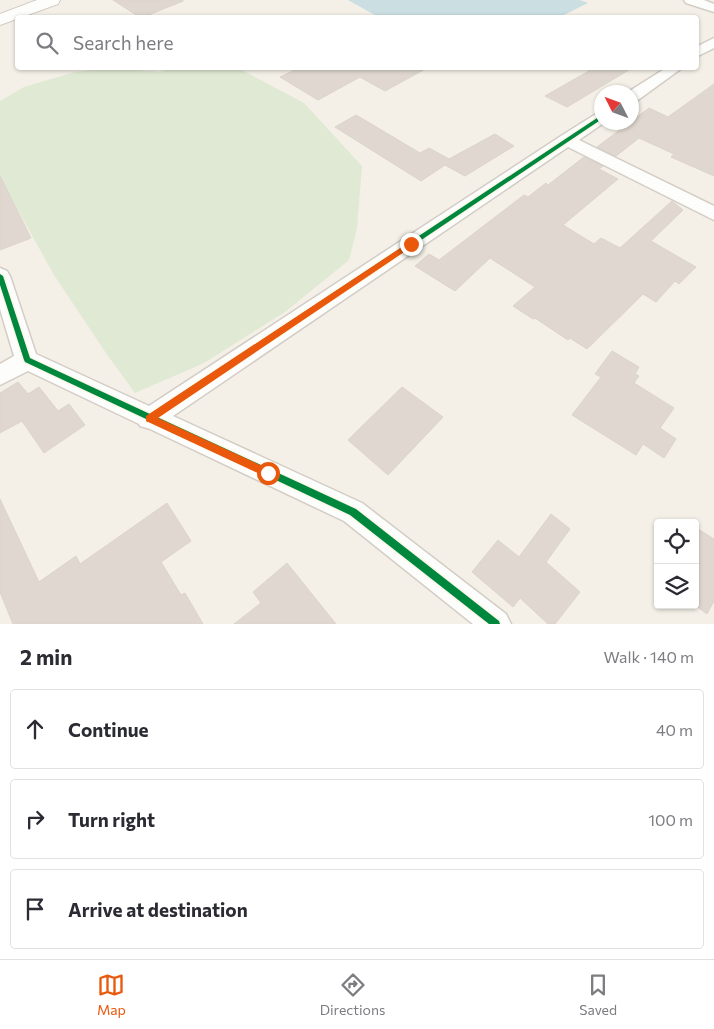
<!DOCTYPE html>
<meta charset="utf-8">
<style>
:root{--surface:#fff;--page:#f2f2f3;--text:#2b2b33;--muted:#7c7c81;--line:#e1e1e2;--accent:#ea580c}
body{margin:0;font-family:Commissioner,sans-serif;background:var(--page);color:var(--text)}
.controls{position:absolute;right:15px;bottom:15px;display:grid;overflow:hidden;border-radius:5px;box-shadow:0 1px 4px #0004}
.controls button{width:45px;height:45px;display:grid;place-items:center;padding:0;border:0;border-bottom:1px solid var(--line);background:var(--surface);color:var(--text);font:25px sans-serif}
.compass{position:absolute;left:594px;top:85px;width:45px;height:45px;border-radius:50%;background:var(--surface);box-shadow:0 1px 4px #0004;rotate:312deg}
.stop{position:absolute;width:15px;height:15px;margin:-11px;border:4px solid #ea580c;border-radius:50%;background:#fff}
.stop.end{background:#ea580c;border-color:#fff;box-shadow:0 1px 5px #0008}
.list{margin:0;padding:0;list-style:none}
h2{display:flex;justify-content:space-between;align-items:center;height:65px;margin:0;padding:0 20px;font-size:21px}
h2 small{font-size:16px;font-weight:400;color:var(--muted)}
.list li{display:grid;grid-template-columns:32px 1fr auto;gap:15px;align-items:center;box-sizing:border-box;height:80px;margin:0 10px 10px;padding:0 10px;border:1px solid var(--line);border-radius:5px}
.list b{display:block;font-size:19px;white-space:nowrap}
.list em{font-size:16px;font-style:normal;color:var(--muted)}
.icon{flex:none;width:28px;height:28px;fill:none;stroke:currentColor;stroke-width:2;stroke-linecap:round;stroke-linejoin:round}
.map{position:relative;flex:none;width:714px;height:624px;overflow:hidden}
.search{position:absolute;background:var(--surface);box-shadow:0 1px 4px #0004;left:15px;right:15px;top:15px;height:55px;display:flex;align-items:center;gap:12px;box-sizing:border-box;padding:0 18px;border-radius:5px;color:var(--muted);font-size:19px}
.sheet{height:335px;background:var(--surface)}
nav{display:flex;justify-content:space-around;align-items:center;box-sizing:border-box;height:70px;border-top:1px solid var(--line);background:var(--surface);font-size:14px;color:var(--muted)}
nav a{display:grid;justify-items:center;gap:2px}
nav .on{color:var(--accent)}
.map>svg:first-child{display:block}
.green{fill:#dfe9d3}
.water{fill:#cbdfe2}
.building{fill:#e0d8d0;stroke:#dcd3ca}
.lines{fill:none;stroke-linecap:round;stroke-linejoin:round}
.minor-casing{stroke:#d3cdc6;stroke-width:3}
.secondary-casing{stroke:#d2ccc4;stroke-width:2}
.minor{fill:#fdfdfb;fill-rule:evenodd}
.secondary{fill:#fdfdfb;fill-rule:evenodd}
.cycleway-casing{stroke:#fcf6e8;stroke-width:3}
.cycleway{fill:#00873e;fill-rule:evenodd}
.route{fill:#ea580c}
</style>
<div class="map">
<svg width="714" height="624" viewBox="0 0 714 624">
<rect width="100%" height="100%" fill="#f4f0e7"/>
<polygon class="green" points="112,68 160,72 171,68 238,68 304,103 362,166 357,228 349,260 285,312 204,363 135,393 108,356 54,275 0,178 0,101 24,87 75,72"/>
<polygon class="water" points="348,0 580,0 588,3 560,17 380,18"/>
<g class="building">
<polygon points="113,0 183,0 183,1 141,18"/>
<polygon points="299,68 427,68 385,91 360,77 318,100 280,77"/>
<polygon points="594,68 632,68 567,107 545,96"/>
<polygon points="714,84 714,176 671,157 674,154 639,138 616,156 597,147 649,108 668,117"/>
<polygon points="356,115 420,153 429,148 449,159 495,134 514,146 465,176 445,165 421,181 335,127"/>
<polygon points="584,157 603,166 599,169 618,179 563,225 594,244 601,238 620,248 672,201 683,210 651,241 696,267 679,284 675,281 656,302 643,294 587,349 570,338 568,340 535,318 533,319 513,306 535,287 490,258 455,291 415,266 429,254 439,260 524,195 528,197 546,183 548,185"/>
<polygon points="0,176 31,238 0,250"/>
<polygon points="612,351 639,367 635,374 639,376 634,383 674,408 660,428 676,439 664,458 643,444 636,455 572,415 601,377 595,374"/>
<polygon points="18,382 28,394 39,387 58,411 69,404 85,425 44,453 22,421 0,433 0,393"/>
<polygon points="402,387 443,417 388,475 348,440"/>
<polygon points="0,499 39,582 76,556 80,564 167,503 191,541 161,562 181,595 185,593 203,624 13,624 0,592"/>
<polygon points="551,514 570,529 546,562 580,592 555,624 548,624 520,598 513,607 472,572 498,540 519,557"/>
<polygon points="695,527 714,539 714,601 707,614 695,605"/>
<polygon points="287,563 336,624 234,624 261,603 253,592"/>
</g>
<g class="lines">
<g class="minor-casing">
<g id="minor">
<polygon points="684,0 704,0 714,4 714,12 686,3"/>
<polygon points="714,38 714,48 696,57 696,47"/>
<polygon points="666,68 682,68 638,100 632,102 632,92 628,92"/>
<polygon points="602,112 602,122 605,122 579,140 714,206 714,220 568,147 173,416 362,503 506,614 511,624 473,624 344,521 150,429 140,426 139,424 28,371 0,385 0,364 14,356 0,309 0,268 7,271 10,276 36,354 149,406 561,136 596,114"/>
</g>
</g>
<g class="secondary-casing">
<polygon id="secondary" points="37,0 60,0 58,4 0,25 0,14"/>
</g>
<use href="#minor" class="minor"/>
<use href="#secondary" class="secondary"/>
<g class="cycleway-casing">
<polygon id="cycleway" points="600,116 602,116 602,119 157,417 356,509 499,621 500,624 489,624 350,515 151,421 149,422 146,421 146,419 25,362 24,360 0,285 0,274 3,276 30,358 150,414"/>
</g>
<use href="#cycleway" class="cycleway"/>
</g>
<polygon class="route" points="411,241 414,244 413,246 158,418 271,470 271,476 264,476 146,421 146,416"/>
</svg>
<div class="controls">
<button><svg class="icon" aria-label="locate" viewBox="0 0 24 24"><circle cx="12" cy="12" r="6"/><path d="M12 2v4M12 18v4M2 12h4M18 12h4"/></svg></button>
<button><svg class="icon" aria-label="layers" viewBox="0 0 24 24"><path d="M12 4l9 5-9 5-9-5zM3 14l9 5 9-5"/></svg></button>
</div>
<svg class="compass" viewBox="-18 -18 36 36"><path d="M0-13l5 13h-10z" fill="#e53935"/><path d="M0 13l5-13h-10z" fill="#7c7c81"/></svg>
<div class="stop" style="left:268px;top:473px"></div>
<div class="stop end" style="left:411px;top:244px"></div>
<div class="search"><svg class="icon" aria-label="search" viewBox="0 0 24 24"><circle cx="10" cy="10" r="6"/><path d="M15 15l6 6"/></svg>Search here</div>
</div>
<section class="sheet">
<h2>2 min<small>Walk · 140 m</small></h2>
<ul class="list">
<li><svg class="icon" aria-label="ahead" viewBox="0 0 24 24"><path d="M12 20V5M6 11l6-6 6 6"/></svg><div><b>Continue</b></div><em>40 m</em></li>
<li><svg class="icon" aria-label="right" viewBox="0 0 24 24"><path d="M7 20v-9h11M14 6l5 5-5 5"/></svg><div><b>Turn right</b></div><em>100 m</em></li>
<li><svg class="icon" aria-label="arrive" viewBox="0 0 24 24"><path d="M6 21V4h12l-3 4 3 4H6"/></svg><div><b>Arrive at destination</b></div></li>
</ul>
</section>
<nav>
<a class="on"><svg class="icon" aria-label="map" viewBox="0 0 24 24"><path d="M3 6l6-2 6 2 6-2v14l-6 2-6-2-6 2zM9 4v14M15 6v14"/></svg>Map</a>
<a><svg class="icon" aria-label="directions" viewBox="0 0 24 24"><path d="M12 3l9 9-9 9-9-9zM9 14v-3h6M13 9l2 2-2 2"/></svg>Directions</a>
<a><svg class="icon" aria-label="saved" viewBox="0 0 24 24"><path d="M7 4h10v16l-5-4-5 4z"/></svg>Saved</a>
</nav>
